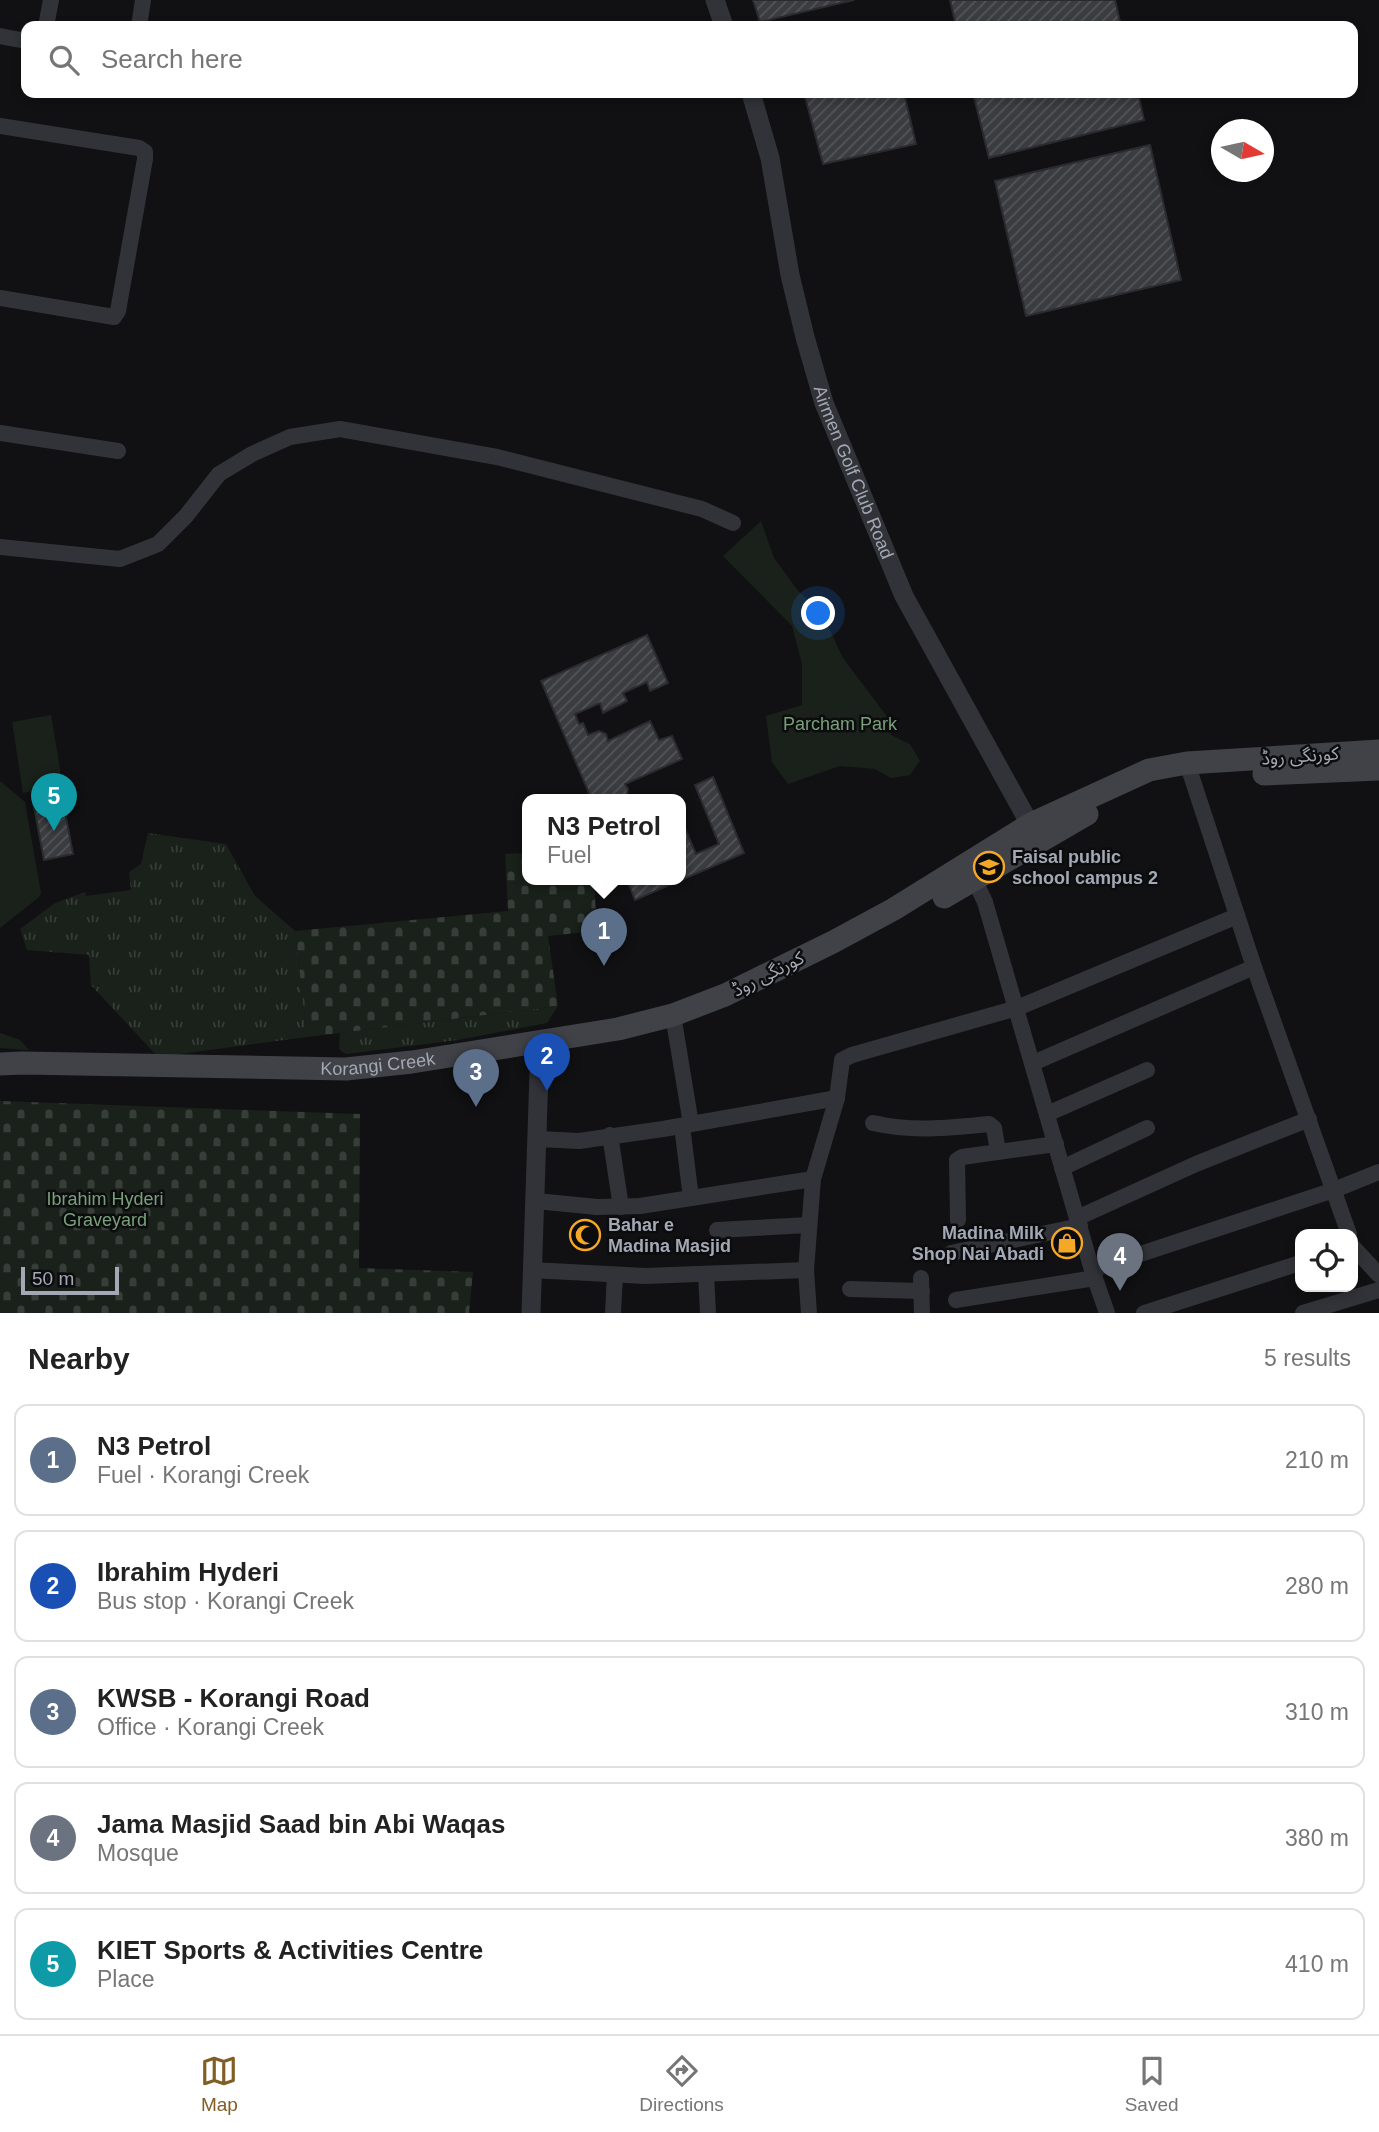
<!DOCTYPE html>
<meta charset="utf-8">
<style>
:root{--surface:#fff;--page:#f6f6f6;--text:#222;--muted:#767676;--line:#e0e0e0;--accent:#815e24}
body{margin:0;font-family:Arial,"Noto Sans Arabic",sans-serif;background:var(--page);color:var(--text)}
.controls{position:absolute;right:21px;bottom:21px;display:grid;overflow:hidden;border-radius:14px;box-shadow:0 4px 10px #0003}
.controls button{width:63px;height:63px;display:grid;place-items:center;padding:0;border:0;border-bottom:2px solid var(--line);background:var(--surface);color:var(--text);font:35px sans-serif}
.compass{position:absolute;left:1211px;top:119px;width:63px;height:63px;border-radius:50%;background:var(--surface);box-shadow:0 4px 10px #0003;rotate:99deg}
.scale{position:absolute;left:21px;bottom:18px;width:98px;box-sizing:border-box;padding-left:7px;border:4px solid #a2a8b4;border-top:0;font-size:19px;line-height:24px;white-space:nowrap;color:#a2a8b4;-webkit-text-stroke:5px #0c0c0e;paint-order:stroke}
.you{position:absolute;left:819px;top:614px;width:24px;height:24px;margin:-18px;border:5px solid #fff;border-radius:50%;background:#1a73e8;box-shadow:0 0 0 10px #1a73e833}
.badge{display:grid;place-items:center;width:46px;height:46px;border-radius:50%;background:var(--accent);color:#fff;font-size:23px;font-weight:700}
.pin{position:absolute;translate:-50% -58px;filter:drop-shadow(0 2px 4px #0008)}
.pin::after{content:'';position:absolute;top:37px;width:24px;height:21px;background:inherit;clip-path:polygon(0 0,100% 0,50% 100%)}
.popup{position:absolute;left:522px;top:794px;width:164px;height:91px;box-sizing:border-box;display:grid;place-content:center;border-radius:14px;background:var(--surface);filter:drop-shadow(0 2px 5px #0005);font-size:23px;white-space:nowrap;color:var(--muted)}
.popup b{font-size:26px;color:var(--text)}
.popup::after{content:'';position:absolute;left:50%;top:100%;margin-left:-14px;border:14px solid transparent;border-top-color:var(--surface)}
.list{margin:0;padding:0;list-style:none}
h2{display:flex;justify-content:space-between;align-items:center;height:91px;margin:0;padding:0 28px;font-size:30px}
h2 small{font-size:23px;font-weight:400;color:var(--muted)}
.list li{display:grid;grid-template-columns:46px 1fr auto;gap:21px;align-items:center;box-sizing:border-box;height:112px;margin:0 14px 14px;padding:0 14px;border:2px solid var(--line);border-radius:14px}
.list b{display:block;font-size:26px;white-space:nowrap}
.list p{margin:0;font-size:23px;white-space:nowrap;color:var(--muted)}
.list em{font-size:23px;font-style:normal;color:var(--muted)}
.icon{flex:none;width:38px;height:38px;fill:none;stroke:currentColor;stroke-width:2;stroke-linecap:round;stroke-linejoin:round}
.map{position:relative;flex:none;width:1379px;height:1313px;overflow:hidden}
.search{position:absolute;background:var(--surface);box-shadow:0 4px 10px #0003;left:21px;right:21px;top:21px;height:77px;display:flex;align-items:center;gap:18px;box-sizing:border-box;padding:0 24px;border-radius:14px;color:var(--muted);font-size:26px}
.sheet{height:721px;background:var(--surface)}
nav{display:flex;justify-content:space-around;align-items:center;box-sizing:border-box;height:98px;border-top:2px solid var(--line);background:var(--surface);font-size:19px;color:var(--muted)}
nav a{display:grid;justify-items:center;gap:4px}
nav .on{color:var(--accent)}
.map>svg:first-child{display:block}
.grass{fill:url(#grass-tufts)}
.cemetery{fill:url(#cemetery-stones)}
.park{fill:#19211a}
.building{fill:url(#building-hatch);stroke:#2b2b2f;stroke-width:2}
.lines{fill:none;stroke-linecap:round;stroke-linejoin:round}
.minor{stroke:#323338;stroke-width:16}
.tertiary{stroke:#323338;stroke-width:19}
.secondary{stroke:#404248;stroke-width:23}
.labels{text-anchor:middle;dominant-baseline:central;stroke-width:5;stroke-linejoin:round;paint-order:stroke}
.street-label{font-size:18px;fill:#a2a8b4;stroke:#0c0c0e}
.park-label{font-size:18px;fill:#78a079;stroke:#0c0c0e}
.poi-label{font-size:18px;font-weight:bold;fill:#a2a8b4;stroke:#0c0c0e;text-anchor:start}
</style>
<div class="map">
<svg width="1379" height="1313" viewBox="0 0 1379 1313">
<defs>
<pattern id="grass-tufts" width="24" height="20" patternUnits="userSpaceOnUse" patternTransform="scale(1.75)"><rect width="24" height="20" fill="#19211a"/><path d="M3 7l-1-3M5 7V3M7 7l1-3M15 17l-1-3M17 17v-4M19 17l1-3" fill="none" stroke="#373e39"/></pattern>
<pattern id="cemetery-stones" width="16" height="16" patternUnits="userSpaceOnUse" patternTransform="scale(1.75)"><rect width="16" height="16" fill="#19211a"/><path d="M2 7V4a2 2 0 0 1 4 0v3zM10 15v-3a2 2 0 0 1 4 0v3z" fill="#373e39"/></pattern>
<pattern id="building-hatch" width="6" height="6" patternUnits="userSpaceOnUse" patternTransform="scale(1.75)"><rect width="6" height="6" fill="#3b3c40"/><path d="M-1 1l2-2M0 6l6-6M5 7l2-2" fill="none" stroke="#545559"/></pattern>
</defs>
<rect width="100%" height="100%" fill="#111113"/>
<g class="grass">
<polygon points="148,833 226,844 255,896 295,931 307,1037 158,1057 91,985 89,955 27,950 20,929 55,903 85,892 86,896 131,890 129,872 141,864"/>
<polygon points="558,1006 547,1023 458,1040 347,1054 342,1052 339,1048 340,1033"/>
<polygon points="0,1033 20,1040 29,1050 0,1048"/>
</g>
<g class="cemetery">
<polygon points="527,853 527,880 594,880 597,931 548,936 558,1006 307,1037 295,931 508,911 505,854"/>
<polygon points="0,1101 360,1114 359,1268 473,1272 469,1313 0,1313"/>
</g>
<g class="park">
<polygon points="761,521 774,558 799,592 821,611 843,658 889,719 891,735 910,744 920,761 910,775 891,778 875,769 840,766 788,784 772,762 766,716 802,705 802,664 792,626 723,556"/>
<polygon points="51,715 63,786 23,793 12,722"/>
<polygon points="0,781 25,802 41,893 38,898 0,928"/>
</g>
<g class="building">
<polygon points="753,0 854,0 760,22"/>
<polygon points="950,0 1115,0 1121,26 956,26"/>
<polygon points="804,93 904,93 916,144 823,164"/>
<polygon points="973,93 1138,93 1144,120 989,158"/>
<polygon points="1150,145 1181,280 1026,316 995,181"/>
<polygon points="647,635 668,683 650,691 647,682 623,693 627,701 603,713 600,703 575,714 579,724 583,723 588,735 599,731 606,734 608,741 650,721 659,740 672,736 682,759 625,784 628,789 626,800 592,800 541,681"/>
<polygon points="713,777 744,853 635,900 627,880 681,880 681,819 696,854 719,844 695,785"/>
<polygon points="63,801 73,854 44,860 34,807"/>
</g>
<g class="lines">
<g class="minor">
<polyline points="46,26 51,0"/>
<polyline points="139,26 143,0"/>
<polyline points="0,36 26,41"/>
<polyline points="0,126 139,148 145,152 145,159 118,311 114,317 0,298"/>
<polyline points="0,433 118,451"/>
<polyline points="0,547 120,559 158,544 186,516 219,474 252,454 290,437 340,429 497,457 702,509 733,523"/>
<polyline points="1187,763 1254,967 1349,1234"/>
<polyline points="974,879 985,902 1092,1270 1107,1313"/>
<polyline points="673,1015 691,1124"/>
<polyline points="1033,1063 1254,967"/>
<polyline points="1047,1114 1147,1070"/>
<path d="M873,1123c39,9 76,5 116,1l5,4 4,23"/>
<polyline points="682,1126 691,1198"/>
<polyline points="610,1135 621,1207"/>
<polyline points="539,1139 579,1141 663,1129 837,1098"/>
<polyline points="1062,1168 1147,1128"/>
<polyline points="536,1201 597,1207 640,1206 813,1179"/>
<polyline points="1077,1218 1196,1164 1309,1119"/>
<polyline points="958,1220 957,1160 962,1157 1056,1144"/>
<polyline points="717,1230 809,1225"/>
<polyline points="1353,1247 1379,1275"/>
<polyline points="951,1253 1080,1226"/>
<polyline points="532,1270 645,1276 806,1270"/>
<polyline points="1092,1270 1334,1190 1379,1172"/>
<polyline points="706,1274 708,1313"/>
<polyline points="921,1278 922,1313"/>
<polyline points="850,1289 922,1291"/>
<polyline points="956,1300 1095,1278"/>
<polyline points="613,1313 615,1275"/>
<polyline points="809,1313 806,1270 813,1179 837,1098 842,1060 852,1055 1017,1008 1237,916"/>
<polyline points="1144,1313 1300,1263"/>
<polyline points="1303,1313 1379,1290"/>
</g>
<g class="tertiary">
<polyline points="715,0 724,26"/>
<path id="s1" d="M751,93l19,65 20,117 15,62 19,66 80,193 133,241"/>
<polyline points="531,1313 540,1043"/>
</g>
<g class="secondary">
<polyline points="1264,774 1379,769"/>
<polyline points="944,897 1087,814"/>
<path id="s2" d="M0,1064l23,-1 323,6 66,-7 206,-33 55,-14 52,-20 108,-53 61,-33 137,-85 118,-54 38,-7 192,-12"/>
</g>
</g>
<defs>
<g id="school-ring" transform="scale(1.575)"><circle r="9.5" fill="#0c0c0e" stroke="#f5a826" stroke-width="1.5"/><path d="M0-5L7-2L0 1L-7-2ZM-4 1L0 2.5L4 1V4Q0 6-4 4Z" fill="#f5a826"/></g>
<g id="mosque-ring" transform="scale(1.575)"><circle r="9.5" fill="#0c0c0e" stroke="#f5a826" stroke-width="1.5"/><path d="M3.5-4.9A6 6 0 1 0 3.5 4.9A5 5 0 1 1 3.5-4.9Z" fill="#f5a826"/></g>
<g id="shop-ring" transform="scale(1.575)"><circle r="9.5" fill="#0c0c0e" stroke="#f5a826" stroke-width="1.5"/><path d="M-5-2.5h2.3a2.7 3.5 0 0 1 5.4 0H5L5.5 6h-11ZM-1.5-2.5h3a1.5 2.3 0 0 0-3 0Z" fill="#f5a826"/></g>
</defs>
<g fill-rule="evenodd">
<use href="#school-ring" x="989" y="867"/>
<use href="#mosque-ring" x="585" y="1235"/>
<use href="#shop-ring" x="1067" y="1243"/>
</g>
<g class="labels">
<g class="street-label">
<text stroke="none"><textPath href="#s1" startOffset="394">Airmen Golf Club Road</textPath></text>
<text transform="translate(1300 756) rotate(-4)">کورنگی روڈ</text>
<text transform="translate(768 974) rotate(-27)">کورنگی روڈ</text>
<text stroke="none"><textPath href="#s2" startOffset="378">Korangi Creek</textPath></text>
</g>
<g class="park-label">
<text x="840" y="724">Parcham Park</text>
<text x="105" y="1199">Ibrahim Hyderi<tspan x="105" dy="21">Graveyard</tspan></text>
</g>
<g class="poi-label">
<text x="1012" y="857">Faisal public<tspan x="1012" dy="21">school campus 2</tspan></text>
<text x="608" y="1225">Bahar e<tspan x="608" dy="21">Madina Masjid</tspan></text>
<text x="1044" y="1233" text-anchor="end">Madina Milk<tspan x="1044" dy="21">Shop Nai Abadi</tspan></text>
</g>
</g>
</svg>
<div class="controls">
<button><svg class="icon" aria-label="locate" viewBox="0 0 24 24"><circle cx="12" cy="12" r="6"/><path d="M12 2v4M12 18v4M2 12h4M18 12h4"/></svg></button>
</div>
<svg class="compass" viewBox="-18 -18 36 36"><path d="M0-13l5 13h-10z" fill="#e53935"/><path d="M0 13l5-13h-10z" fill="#767676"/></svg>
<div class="scale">50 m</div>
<div class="you"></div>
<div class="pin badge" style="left:604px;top:966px;background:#5c6f8a">1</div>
<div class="popup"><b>N3 Petrol</b>Fuel</div>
<div class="pin badge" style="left:547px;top:1091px;background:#1a4fb4">2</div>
<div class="pin badge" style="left:476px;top:1107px;background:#5c6f8a">3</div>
<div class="pin badge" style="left:1120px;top:1291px;background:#6b7280">4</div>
<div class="pin badge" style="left:54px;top:831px;background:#0f9aa8">5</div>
<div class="search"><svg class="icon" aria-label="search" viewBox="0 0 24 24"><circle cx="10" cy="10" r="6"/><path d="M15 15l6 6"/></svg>Search here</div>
</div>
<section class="sheet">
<h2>Nearby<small>5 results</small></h2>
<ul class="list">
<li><span class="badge" style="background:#5c6f8a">1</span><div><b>N3 Petrol</b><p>Fuel · Korangi Creek</p></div><em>210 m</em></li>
<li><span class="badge" style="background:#1a4fb4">2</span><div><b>Ibrahim Hyderi</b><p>Bus stop · Korangi Creek</p></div><em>280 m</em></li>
<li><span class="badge" style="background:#5c6f8a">3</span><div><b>KWSB - Korangi Road</b><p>Office · Korangi Creek</p></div><em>310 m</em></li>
<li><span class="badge" style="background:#6b7280">4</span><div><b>Jama Masjid Saad bin Abi Waqas</b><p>Mosque</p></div><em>380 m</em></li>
<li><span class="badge" style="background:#0f9aa8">5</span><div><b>KIET Sports &amp; Activities Centre</b><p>Place</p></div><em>410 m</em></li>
</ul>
</section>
<nav>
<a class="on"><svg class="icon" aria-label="map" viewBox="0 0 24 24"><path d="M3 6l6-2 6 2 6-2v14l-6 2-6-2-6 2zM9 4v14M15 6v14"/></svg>Map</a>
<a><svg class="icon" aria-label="directions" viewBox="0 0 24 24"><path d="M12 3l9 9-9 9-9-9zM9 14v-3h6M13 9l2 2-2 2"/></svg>Directions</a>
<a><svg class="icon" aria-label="saved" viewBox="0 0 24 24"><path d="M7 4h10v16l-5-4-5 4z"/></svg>Saved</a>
</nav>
